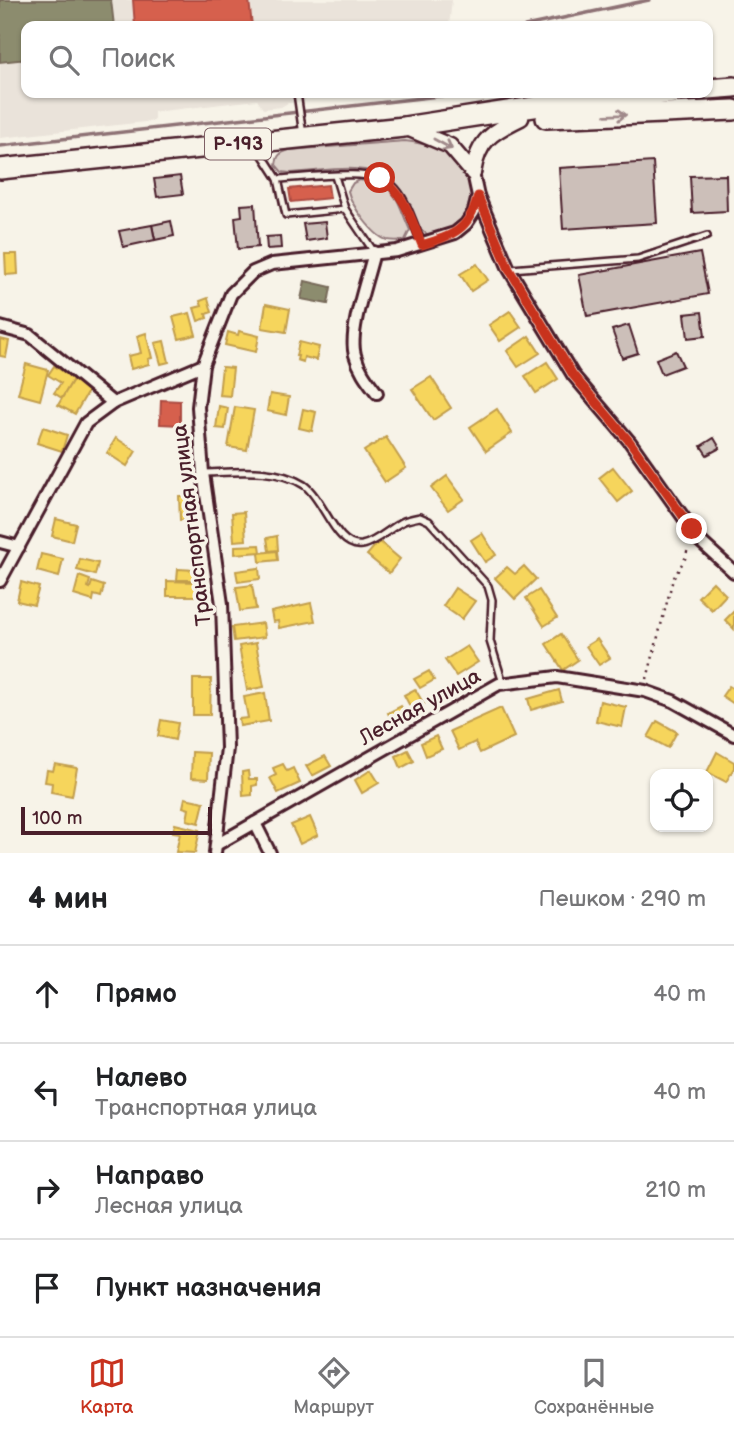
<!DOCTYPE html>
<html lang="ru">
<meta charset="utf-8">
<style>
:root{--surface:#fff;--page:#f2f2f2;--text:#202124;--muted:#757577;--line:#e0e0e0;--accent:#c8321e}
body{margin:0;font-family:"Balsamiq Sans",sans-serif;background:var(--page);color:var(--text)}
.controls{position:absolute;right:21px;bottom:21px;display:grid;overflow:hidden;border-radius:14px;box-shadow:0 2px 5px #0004}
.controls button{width:63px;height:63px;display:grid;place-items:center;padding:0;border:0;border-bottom:2px solid var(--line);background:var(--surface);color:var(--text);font:35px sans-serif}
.scale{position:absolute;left:21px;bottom:18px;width:191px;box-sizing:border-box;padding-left:7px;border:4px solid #4a1f2b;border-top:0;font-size:19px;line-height:24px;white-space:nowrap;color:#4a1f2b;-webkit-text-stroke:5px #f7f3e8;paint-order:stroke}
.stop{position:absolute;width:21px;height:21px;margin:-16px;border:5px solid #c8321e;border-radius:50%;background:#fff}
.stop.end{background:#c8321e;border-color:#fff;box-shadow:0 2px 7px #0008}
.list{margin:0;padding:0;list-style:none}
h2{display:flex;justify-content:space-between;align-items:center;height:91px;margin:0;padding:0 28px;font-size:30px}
h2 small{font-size:23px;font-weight:400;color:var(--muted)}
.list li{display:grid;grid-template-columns:46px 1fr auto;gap:21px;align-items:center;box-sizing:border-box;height:98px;padding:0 28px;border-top:2px solid var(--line)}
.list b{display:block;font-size:26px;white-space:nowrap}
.list p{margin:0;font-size:23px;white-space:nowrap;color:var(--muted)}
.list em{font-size:23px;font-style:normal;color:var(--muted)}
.icon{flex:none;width:38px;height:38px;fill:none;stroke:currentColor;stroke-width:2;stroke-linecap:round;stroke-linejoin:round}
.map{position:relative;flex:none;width:734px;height:853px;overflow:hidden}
.search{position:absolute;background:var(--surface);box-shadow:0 2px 5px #0004;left:21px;right:21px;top:21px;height:77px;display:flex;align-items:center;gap:18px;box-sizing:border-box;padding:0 24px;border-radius:14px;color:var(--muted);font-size:26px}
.sheet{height:483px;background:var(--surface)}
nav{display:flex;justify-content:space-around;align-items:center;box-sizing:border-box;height:98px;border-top:2px solid var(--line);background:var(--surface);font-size:19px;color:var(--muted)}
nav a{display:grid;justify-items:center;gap:4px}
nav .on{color:var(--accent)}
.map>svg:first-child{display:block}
.built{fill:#eae3da}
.green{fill:#ded4cc;stroke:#947a7c;stroke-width:2}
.homes{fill:#f6d55c;stroke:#c29e4d;stroke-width:2}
.shops{fill:#d6604d;stroke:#ac4c43;stroke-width:2}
.industry{fill:#8c8c6e;stroke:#786b5a;stroke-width:2}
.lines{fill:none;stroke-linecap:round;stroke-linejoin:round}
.stream{stroke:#8e7275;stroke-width:3.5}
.building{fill:#ccbfb9;stroke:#4a1f2b;stroke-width:2}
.service-casing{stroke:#4a1f2b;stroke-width:10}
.minor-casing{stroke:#4a1f2b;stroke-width:16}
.tertiary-casing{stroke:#4a1f2b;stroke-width:19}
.trunk-casing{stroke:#4a1f2b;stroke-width:24}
.path{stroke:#4a1f2b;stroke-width:2.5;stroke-dasharray:2 5;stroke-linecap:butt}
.service{stroke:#f7f3e8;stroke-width:5}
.minor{stroke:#f7f3e8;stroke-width:10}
.tertiary{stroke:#f7f3e8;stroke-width:14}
.trunk{stroke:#f7f3e8;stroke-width:19}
.oneway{stroke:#a0898a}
.route{stroke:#c8321e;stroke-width:9}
.labels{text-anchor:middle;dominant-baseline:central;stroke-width:7;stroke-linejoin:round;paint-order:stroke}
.shield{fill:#f7f3e8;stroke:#7e5f64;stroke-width:2}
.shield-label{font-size:19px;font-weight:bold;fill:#4a1f2b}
.street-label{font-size:21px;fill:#4a1f2b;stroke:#f7f3e8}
</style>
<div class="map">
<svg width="734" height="853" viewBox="0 0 734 853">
<rect width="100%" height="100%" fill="#f7f3e8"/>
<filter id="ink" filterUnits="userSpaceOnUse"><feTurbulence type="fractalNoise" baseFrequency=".0143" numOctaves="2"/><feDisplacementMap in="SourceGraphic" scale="14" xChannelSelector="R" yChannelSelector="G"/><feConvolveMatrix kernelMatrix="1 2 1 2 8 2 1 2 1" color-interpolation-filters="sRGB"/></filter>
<g filter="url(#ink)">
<polygon class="built" points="0,0 452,0 449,26 26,26 26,93 330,93 307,96 304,102 288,103 281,107 263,109 257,100 154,112 154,121 0,138"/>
<g class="green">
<path d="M405,141c17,2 35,6 50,17 28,21 16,67 -16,77 -26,8 -31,-45 -49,-56 -27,-18 -69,-7 -100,-6l-8,-1 -6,-7c1,-10 4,-12 13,-15z"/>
<path d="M359,180c39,4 36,17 51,50l-5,10c-6,1 -12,1 -18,0 -14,-4 -36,-35 -39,-49l5,-8z"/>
</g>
<g class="homes">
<polygon points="5,254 17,254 18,274 6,275"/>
<polygon points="477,264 488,280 471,291 460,274"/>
<polygon points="208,298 212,312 206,314 207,318 198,321 194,308 202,306 200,301"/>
<polygon points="266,304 290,309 286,332 262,328"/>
<polygon points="510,311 521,327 500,341 489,325"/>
<polygon points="190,313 196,335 179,339 173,317"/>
<polygon points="239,331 259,336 256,352 225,345 228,332 238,335"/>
<polygon points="146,333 152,358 148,359 149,364 131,369 128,356 141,353 137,336"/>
<polygon points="529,336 540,353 518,367 507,351"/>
<polygon points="0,339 9,341 6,357 0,356"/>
<polygon points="164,341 169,362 161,364 155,343"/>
<polygon points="299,342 319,347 316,360 304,357 303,362 297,360 298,356 296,356"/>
<polygon points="547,362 558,379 536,393 525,376"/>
<polygon points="26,364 48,370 40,400 18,394"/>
<polygon points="54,366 74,378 62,398 54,393 61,383 48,375"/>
<polygon points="222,367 233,368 230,396 219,395"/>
<polygon points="431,377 451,408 433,420 412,389"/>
<polygon points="74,378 90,388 75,414 58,405"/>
<polygon points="270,394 289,397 286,415 267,411"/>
<polygon points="219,406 228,408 225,429 216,428"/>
<polygon points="235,407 254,410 247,450 228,447"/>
<polygon points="303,409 316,412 312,431 299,428"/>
<polygon points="497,409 512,433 486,451 470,427"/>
<polygon points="43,427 67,435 62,451 37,443"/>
<polygon points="386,437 406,468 385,482 364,451"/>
<polygon points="116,438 136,451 127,466 107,453"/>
<polygon points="613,467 632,491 618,502 599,478"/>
<polygon points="447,476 464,499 448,510 431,488"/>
<polygon points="179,496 190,496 191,520 180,520"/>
<polygon points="244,512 246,540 234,541 232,513"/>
<polygon points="56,519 76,524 72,541 52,536"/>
<polygon points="482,533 496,555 485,562 471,540"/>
<polygon points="277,536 278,550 269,551 267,538"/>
<polygon points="379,541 400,559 389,573 367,555"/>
<polygon points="260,545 261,552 235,554 235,546"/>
<polygon points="277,551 278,560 260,562 259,553"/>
<polygon points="41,554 63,559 59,577 37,571"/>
<polygon points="80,559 98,563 95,575 77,570"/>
<polygon points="524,566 536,579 515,599 495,578 507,567 515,574"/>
<polygon points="259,568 260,579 238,582 236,571"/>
<polygon points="178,569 196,570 195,580 177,580"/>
<polygon points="79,576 90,580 88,587 90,588 92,582 104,586 101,597 94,595 93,601 74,595"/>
<polygon points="167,581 197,582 196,596 167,596"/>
<polygon points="21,582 39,587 34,605 17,601"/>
<polygon points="713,582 726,595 712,610 698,597"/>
<polygon points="252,585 256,609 240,611 236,587"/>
<polygon points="455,588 475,601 462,619 443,606"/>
<polygon points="539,590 557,618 544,626 526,598"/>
<polygon points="311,603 315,621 279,628 278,621 273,622 271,612"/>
<polygon points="734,611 734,629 725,620"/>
<polygon points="263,623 265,637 234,641 232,627"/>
<polygon points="561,634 578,660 563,670 546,644"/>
<polygon points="597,639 610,658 599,665 586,646"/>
<polygon points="256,643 264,687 247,690 239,646"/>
<polygon points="467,646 478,662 456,676 445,660"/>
<polygon points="429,671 434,680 420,688 414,679"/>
<polygon points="193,679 211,679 210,715 193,715"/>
<polygon points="729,686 734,689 734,704 722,696"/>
<polygon points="415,689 424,704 412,710 404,695"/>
<polygon points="559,690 562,701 531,710 528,699"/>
<polygon points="265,693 269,721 240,726 239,719 248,718 244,697"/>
<polygon points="600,701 626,707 622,727 596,721"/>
<polygon points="401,706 406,716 393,723 388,713"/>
<polygon points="501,708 514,737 480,753 475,742 459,750 450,731"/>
<polygon points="161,720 178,723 175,740 158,736"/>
<polygon points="657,721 677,732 668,748 648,737"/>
<polygon points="436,736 442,749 426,756 421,743"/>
<polygon points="408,750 414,761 401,768 396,756"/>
<polygon points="192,752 209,753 208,779 191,778"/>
<polygon points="717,752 734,762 734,768 726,782 707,772"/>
<polygon points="325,756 331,766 312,776 306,766"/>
<polygon points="55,764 77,768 72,796 51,792 52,783 45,782 47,770 53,771"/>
<polygon points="283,764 287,771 293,768 300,783 278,793 270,778 276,775 273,768"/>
<polygon points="371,770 379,783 362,793 355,780"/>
<polygon points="248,771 249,779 257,779 257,785 252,786 252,795 243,796 242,772"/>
<polygon points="185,798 204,802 199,823 187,820 189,809 183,807"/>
<polygon points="310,817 318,835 300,844 291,825"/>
<polygon points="175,824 200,830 195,853 176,852 180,833 173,832"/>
</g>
<g class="shops">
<polygon points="133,0 249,0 252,26 135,26"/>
<polygon points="328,185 330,198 291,202 289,189"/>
<polygon points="161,400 180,401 180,425 160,424"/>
</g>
<g class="industry">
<polygon points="0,0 111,0 114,26 26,26 26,59 0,62"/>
<polygon points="305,281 331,287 328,304 301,299"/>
</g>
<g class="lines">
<g class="stream">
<polyline points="525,26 649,0"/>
<polyline points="0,146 465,93"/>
</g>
</g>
<g class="building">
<polygon points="653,162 657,223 563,229 559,168"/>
<polygon points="726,175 727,211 692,213 690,176"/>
<polygon points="180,176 183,194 157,197 154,179"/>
<polygon points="255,204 258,247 238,249 235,217 242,216 241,205"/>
<polygon points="171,221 174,236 155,240 152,225"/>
<polygon points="325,222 327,238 306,241 303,224"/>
<polygon points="152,225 155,240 123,247 119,231"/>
<polygon points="280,236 281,248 267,249 266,237"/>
<polygon points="700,253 708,294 587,316 579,275"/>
<polygon points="702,312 705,336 688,338 685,314"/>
<polygon points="629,325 638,353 622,358 612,330"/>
<polygon points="676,351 683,366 662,374 656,359"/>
<polygon points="714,438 720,448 707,455 701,446"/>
</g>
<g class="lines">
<g class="service-casing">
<g id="service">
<polyline points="297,93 303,135"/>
<polyline points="258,148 278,179 286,215 345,209 374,252"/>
<polyline points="335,176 345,209"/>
<path d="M278,179c27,-1 95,-12 114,6 15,13 22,41 30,59"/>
<polyline points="511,269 638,259 707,236"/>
<path d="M203,473c33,-1 73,-6 101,12 20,14 32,64 58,60 15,-3 29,-18 42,-24 5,-2 11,-3 16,-4l9,4 59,65 4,14 -2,41 13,42"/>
</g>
</g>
<g class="minor-casing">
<g id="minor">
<polyline points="478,196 509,269 573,375 630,442 701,542 734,572"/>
<path d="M374,252c-6,26 -26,79 -19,103 4,15 13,26 22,38"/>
<polyline points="0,327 30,335 113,403"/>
<polyline points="0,542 19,547"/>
<polyline points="0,581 86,423 113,403 203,365"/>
<polyline points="255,823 270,853"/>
<polyline points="216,845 499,684 557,677 645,691 673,701 734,735"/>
<polyline points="215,853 227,748 222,604 203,473 198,407 203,365 231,294 253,272 272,264 397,251 455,233 466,224 474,212 478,196 473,173"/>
</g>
</g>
<g class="tertiary-casing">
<g id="tertiary">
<polyline points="407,128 450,146 473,173"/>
<path d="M473,173c5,-33 19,-41 48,-55"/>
</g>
</g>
<g class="trunk-casing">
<g id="trunk">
<polyline points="708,89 734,87"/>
<polyline points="546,118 734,110"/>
<polyline points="0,169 404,127 540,106 675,93"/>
</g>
</g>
<polyline class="path" points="647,679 673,579 686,557 688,546"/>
<use href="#service" class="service"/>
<use href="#minor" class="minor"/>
<use href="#tertiary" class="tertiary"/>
<use href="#trunk" class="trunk"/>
</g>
<defs><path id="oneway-shaft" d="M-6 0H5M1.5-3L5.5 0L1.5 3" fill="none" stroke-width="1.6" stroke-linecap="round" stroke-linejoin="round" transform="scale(1.75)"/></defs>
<g class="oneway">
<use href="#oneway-shaft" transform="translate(616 115) rotate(-2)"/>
<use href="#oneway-shaft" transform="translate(443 144) rotate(29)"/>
</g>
</g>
<g class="lines" filter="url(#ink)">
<path class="route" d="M380,178c24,13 32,43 42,67 32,-10 47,-15 56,-49l31,73 64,106 57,67 62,87"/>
</g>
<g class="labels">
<rect class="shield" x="205" y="128.5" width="66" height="31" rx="5"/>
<g class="shield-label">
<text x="238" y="144">Р-193</text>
</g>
<g class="street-label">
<text transform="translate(192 525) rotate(-97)">Транспортная улица</text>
<text transform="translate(420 707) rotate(-29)">Лесная улица</text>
</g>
</g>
</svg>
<div class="controls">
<button><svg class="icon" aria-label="locate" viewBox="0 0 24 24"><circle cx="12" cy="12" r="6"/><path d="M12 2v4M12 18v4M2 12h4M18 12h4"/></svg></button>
</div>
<div class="scale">100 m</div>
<div class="stop" style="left:380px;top:178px"></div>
<div class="stop end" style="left:692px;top:529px"></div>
<div class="search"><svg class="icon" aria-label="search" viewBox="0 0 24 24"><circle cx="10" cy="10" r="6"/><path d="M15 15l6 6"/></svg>Поиск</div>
</div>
<section class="sheet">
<h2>4 мин<small>Пешком · 290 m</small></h2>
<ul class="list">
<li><svg class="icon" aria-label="ahead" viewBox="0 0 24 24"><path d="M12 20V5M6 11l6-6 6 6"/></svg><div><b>Прямо</b></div><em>40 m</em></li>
<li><svg class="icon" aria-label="left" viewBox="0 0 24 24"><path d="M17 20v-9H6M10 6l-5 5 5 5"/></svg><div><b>Налево</b><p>Транспортная улица</p></div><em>40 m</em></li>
<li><svg class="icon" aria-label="right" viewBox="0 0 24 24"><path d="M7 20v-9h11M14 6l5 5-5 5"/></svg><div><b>Направо</b><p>Лесная улица</p></div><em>210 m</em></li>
<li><svg class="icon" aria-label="arrive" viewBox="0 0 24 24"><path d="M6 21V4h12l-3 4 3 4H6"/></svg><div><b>Пункт назначения</b></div></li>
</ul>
</section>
<nav>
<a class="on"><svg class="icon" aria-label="map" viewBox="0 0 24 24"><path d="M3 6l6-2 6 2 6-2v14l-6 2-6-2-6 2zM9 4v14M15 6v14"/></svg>Карта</a>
<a><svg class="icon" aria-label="directions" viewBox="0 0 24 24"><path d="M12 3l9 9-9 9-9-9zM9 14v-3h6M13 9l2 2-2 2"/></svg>Маршрут</a>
<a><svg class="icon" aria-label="saved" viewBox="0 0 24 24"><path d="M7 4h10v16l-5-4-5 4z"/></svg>Сохранённые</a>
</nav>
